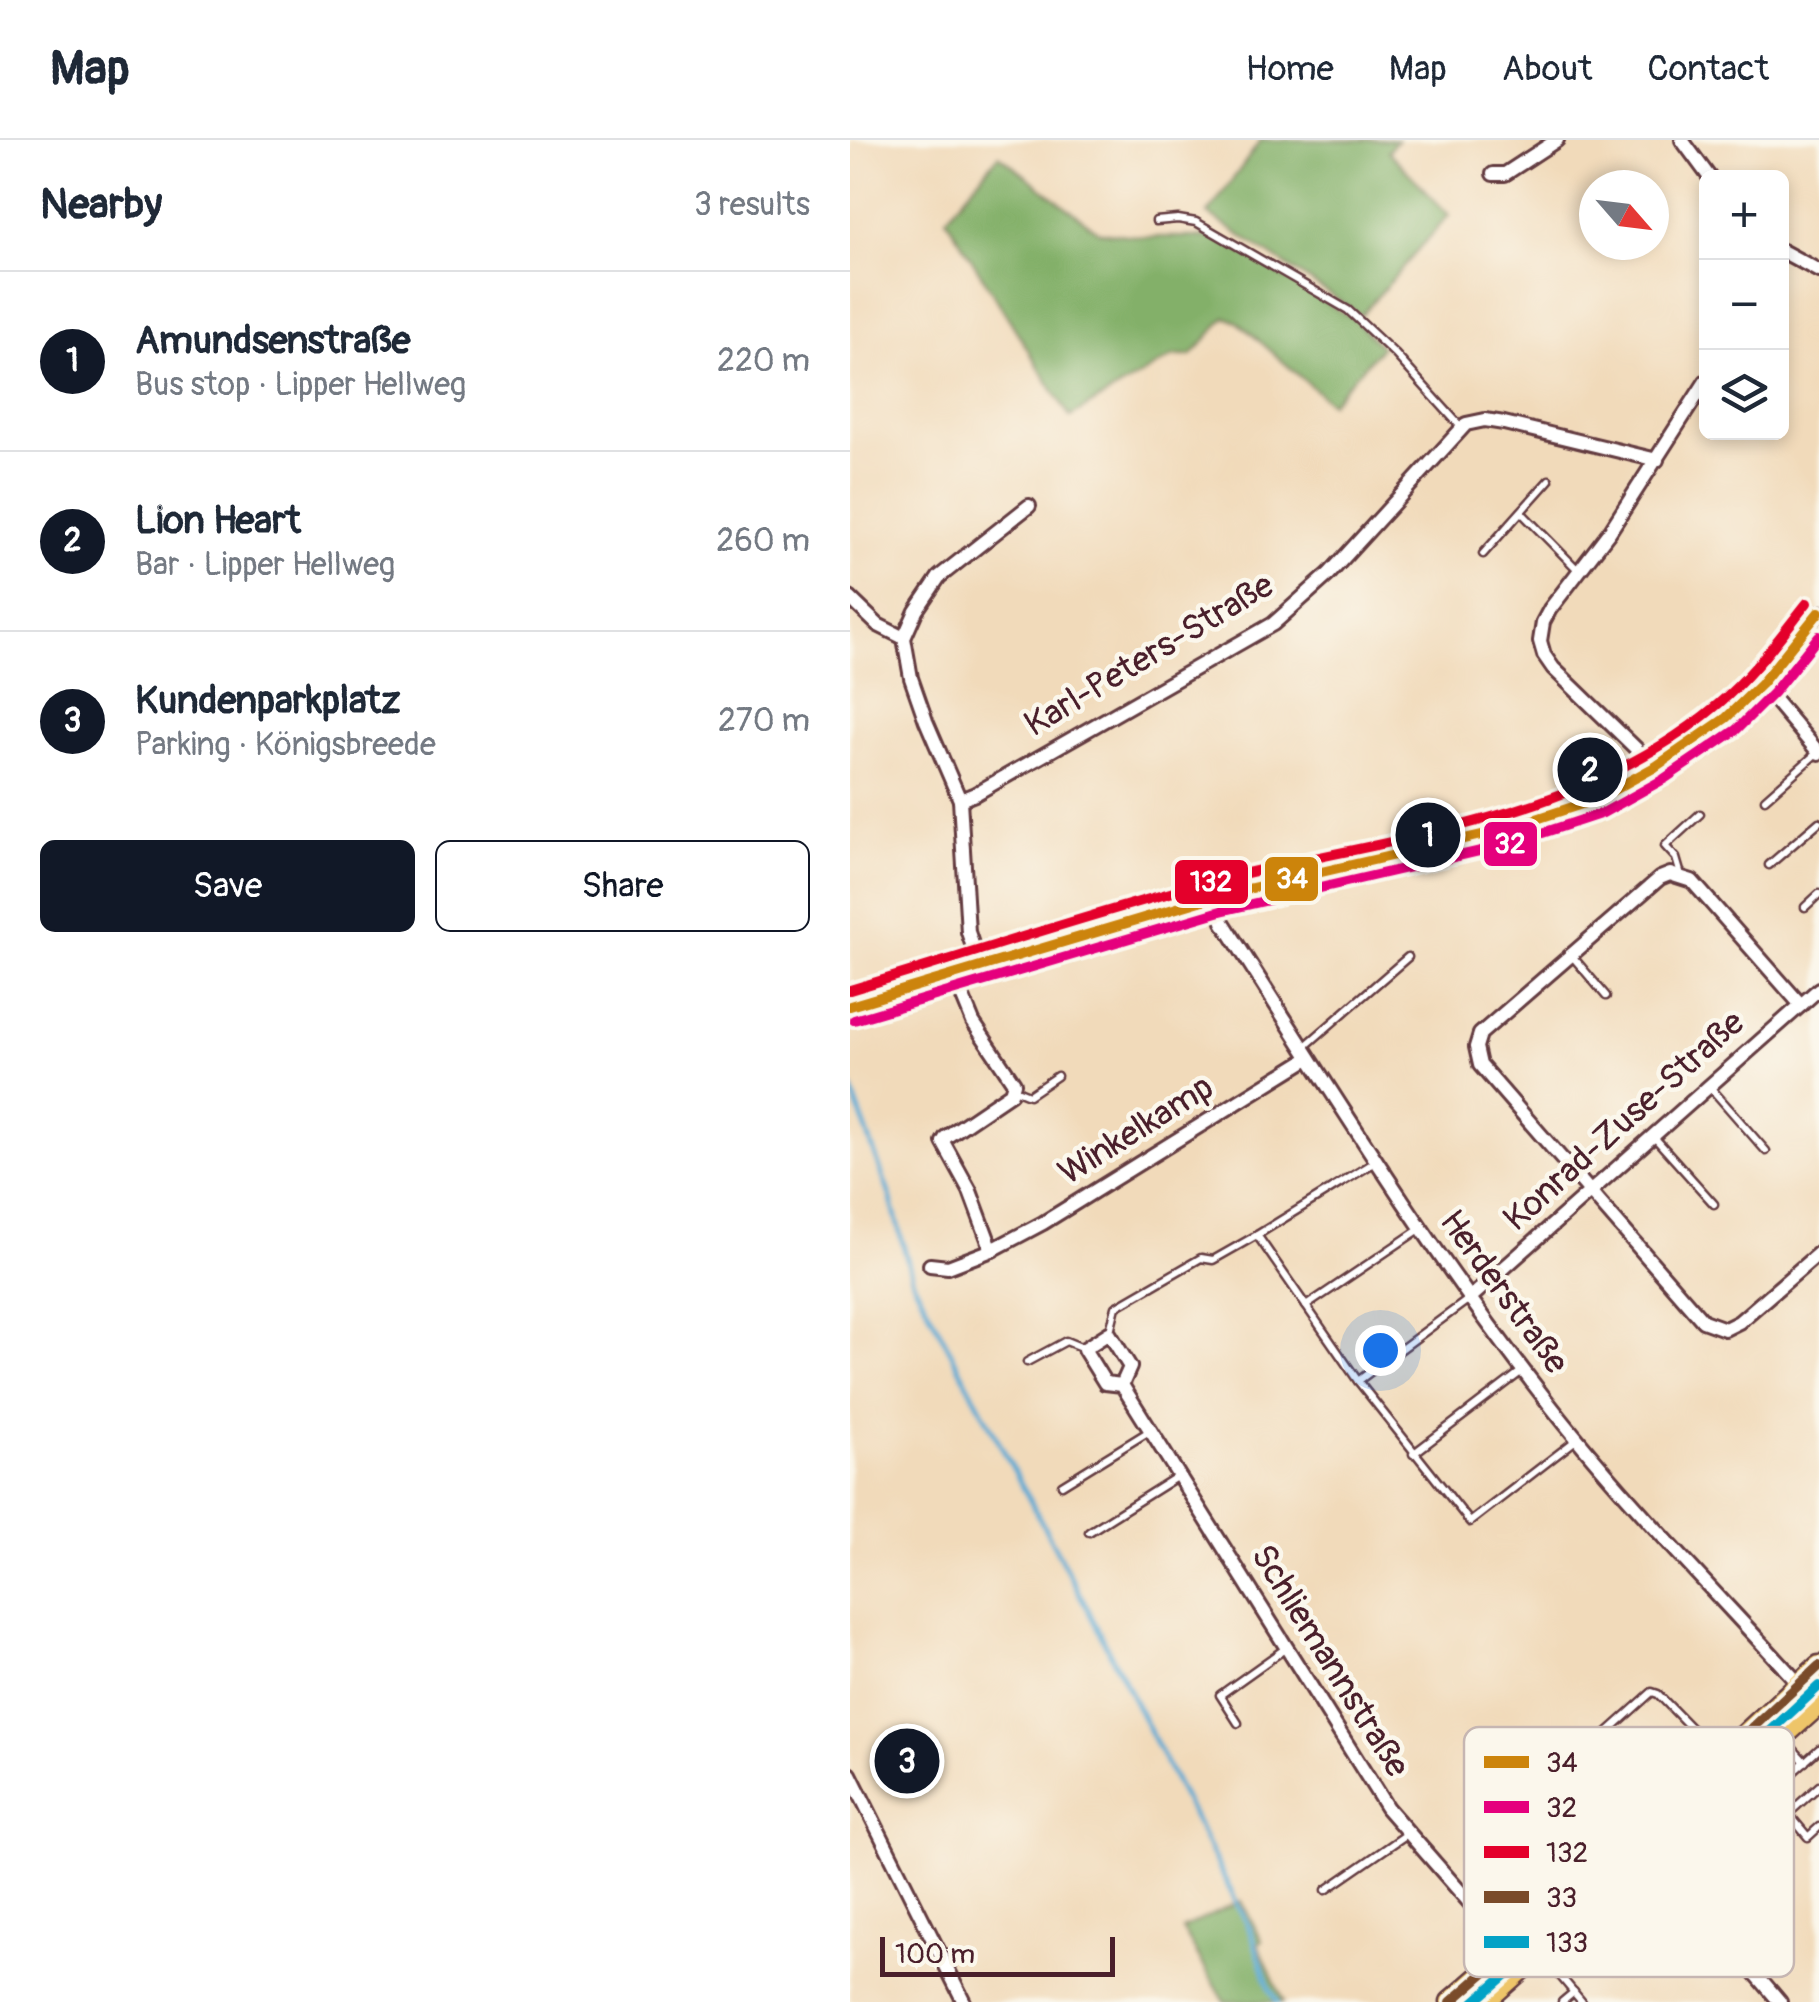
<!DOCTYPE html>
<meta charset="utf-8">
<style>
:root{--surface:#fff;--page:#f6f6f7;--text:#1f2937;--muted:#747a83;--line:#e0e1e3;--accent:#111827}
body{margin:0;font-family:Pangolin,sans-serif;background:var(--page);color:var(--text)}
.controls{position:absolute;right:30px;top:30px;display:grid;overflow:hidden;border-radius:15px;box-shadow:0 5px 15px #0003}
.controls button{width:90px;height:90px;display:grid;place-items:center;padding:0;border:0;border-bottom:2px solid var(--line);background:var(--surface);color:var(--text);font:50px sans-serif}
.compass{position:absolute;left:729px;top:30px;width:90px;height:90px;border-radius:50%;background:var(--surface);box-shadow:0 5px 15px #0003;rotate:118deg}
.scale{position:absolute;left:30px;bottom:25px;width:235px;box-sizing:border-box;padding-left:10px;border:5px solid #4a1f2b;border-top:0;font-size:28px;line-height:35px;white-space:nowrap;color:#4a1f2b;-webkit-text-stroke:8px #fbf7ec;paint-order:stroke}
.you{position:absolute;left:530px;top:1210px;width:35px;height:35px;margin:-25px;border:8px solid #fff;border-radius:50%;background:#1a73e8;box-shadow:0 0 0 15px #1a73e833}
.badge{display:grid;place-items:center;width:65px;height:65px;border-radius:50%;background:var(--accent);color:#fff;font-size:32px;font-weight:700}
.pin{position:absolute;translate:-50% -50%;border:5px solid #fff;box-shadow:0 2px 10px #0006}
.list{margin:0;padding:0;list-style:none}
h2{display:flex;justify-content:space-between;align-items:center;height:130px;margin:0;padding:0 40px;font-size:42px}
h2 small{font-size:32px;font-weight:400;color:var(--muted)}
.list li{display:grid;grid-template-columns:65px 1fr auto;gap:30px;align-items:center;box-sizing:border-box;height:180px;padding:0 40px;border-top:2px solid var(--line)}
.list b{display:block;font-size:38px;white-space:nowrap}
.list p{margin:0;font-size:32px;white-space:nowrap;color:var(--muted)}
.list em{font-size:32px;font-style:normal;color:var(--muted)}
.actions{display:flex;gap:20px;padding:30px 40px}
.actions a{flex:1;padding:22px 0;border:2px solid var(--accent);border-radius:15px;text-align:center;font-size:35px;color:var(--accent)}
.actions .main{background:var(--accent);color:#fff}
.icon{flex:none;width:55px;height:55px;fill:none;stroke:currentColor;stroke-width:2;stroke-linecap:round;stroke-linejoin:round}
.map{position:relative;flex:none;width:969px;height:1862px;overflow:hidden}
header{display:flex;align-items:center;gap:60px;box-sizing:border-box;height:140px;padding:0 50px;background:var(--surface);border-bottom:2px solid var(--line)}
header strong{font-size:48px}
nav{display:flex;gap:55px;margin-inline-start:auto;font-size:35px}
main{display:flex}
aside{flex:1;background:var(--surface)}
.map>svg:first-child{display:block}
.forest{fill:#83b069;stroke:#66684a;stroke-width:2.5}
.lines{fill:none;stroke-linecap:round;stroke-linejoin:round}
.stream{stroke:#59a9d3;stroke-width:5}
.service-casing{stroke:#633b40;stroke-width:11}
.minor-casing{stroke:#633b40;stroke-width:18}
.primary-casing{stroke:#633b40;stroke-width:25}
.service{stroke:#fff;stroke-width:6}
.minor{stroke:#fff;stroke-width:12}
.primary{stroke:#eec569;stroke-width:20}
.bus-1-casing{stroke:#fbf7ec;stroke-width:18}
.bus-2-casing{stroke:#fbf7ec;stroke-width:18}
.bus-3-casing{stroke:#fbf7ec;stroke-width:18}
.bus-4-casing{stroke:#fbf7ec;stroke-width:18}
.bus-5-casing{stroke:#fbf7ec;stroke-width:18}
.bus-1{stroke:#cc840b;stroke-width:10}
.bus-2{stroke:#e5007d;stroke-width:10}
.bus-3{stroke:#e4002b;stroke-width:10}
.bus-4{stroke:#7a4b2a;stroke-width:10}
.bus-5{stroke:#04a2c6;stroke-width:10}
.labels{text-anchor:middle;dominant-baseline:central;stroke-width:9;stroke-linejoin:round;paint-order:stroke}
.street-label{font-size:35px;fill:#4a1f2b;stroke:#fbf7ec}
.key{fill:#fbf7ec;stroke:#c6b6b2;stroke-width:2.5}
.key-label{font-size:28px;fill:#4a1f2b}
.line-badge{stroke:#fbf7ec;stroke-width:4}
.badge-label{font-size:28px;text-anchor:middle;font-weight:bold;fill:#fff}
</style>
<header>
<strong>Map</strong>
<nav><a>Home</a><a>Map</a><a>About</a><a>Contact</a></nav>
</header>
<main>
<aside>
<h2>Nearby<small>3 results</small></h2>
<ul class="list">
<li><span class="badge">1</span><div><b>Amundsenstraße</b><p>Bus stop · Lipper Hellweg</p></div><em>220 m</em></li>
<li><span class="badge">2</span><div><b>Lion Heart</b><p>Bar · Lipper Hellweg</p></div><em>260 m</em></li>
<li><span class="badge">3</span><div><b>Kundenparkplatz</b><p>Parking · Königsbreede</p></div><em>270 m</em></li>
</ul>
<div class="actions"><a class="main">Save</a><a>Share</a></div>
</aside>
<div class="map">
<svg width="969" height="1862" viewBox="0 0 969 1862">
<rect width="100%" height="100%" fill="#fbf7ec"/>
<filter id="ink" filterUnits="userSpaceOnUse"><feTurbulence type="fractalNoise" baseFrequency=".01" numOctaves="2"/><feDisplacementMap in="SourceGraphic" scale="20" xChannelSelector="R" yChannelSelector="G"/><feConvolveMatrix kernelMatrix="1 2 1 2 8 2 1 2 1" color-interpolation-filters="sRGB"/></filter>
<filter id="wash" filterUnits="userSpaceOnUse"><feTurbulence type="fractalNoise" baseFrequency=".0048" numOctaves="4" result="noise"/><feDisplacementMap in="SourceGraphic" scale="40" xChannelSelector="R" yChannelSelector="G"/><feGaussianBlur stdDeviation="2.25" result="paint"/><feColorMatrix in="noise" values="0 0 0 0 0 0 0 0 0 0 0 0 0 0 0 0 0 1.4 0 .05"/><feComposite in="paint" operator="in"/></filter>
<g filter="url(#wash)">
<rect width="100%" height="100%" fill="#f1daba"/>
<g class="forest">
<polygon points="411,0 547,0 538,11 599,75 511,175 358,74"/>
<polygon points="149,15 249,92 297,97 366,97 504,179 531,207 480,263 388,182 376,177 341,216 324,216 220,277 96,78"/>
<polygon points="391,1761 412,1801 408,1804 433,1862 375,1862 332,1789"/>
</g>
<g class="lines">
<polyline class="stream" points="0,945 40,1056 63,1141 233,1460 401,1791 419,1848 427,1862"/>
</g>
</g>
<g filter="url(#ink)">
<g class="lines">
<g class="service-casing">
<g id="service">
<polyline points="306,81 328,79 346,82 498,170 545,214 611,287"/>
<polyline points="671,372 728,430"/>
<polyline points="633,414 699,340"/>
<polyline points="915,659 968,612"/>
<polyline points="919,725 969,682"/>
<polyline points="831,735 826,718 815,706 850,674"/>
<polyline points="955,767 969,754"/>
<polyline points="723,817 756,856"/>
<polyline points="453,908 558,817"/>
<polyline points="860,947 916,1011"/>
<polyline points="164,949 179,955 207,936"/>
<polyline points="804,997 864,1064"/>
<polyline points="407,1095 525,1022"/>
<polyline points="456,1166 570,1089"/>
<polyline points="260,1191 266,1167 351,1118 363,1120 407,1095 508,1241 620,1382 726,1300"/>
<polyline points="177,1222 216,1201 233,1208"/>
<polyline points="508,1241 619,1159"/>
<polyline points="563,1314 672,1231"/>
<polyline points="212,1345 301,1290"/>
<polyline points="239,1392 328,1336"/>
<polyline points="388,1583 370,1555 436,1508"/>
<polyline points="933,1598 955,1622"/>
<polyline points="969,1609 924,1649 923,1655 958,1697 969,1687"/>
<polyline points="764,1663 732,1625 735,1612 802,1552 808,1554 841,1588"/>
<polyline points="938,1674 969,1646"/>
<polyline points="789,1689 764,1663 841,1588 868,1616"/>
<polyline points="476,1750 557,1694"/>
<polyline points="691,1813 732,1862"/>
<polyline points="712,1862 724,1852"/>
</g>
</g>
<g class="minor-casing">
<g id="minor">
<polyline points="832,0 860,38"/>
<polyline points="643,34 655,34 707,0"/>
<polyline points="932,111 969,131"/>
<polyline points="0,458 28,485 54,498"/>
<polyline points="911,544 969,613"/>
<polyline points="805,627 703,528 694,515 690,501 693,482 700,469 760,391 856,241"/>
<polyline points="110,660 125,654 423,484 479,434 616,284 635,280 654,283 807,320"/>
<path d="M367,756l6,26c104,162 204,326 323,478 78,100 168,190 253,284"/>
<polyline points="129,825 118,792 110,660 76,581 61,538 54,498 66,471 89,437 179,366"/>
<polyline points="103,833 123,882 164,943 161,953 96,997 93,1002 120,1051 142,1110 193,1083 459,918"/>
<polyline points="951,865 842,741 820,734 810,738 630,894 626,907 630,925 853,1181 875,1189 889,1182 969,1113"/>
<polyline points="0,866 367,756 653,690 747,659 805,627 876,578 911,544 969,472"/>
<polyline points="80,1125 98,1127 142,1110"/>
<polyline points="619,1159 969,849"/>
<polyline points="272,1245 280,1227 259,1193 234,1209 255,1243 272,1245 537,1668 661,1810"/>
<polyline points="0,1634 114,1862"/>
<polyline points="855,1774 930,1862"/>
</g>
</g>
<g class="primary-casing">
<g id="primary">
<polyline points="601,1862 702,1774 969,1526"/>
<polyline points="634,1862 969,1564"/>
</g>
</g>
<use href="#service" class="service"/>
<use href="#minor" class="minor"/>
<use href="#primary" class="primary"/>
<g class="bus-1-casing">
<polyline id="bus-1" points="0,866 367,756 653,690 747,659 805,627 876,578 911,544 969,472"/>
</g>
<g class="bus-2-casing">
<polyline id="bus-2" points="4,880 371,771 656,705 753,673 814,639 886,590 923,553 969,496"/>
</g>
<g class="bus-3-casing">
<path id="bus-3" d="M0,850c121,-36 242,-77 364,-109 171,-44 363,-57 503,-176 35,-29 62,-67 90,-102"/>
</g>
<g class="bus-4-casing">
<polyline id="bus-4" points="601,1862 702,1774 969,1526"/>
</g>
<g class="bus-5-casing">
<polyline id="bus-5" points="624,1862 712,1785 969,1546"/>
</g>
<use href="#bus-1" class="bus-1"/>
<use href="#bus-2" class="bus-2"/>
<use href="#bus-3" class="bus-3"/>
<use href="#bus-4" class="bus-4"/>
<use href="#bus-5" class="bus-5"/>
</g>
</g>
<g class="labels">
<g class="street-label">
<text transform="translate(299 515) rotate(-31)">Karl-Peters-Straße</text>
<text transform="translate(774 981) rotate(-42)">Konrad-Zuse-Straße</text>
<text transform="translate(286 990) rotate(-32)">Winkelkamp</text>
<text transform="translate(654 1152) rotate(54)">Herderstraße</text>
<text transform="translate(480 1521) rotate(58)">Schliemannstraße</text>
</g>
</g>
<rect x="614" y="1587" width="330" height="250" rx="15" class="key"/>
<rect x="634" y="1616" width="45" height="12" fill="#cc840b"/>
<rect x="634" y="1661" width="45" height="12" fill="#e5007d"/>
<rect x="634" y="1706" width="45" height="12" fill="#e4002b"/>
<rect x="634" y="1751" width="45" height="12" fill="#7a4b2a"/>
<rect x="634" y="1796" width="45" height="12" fill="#04a2c6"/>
<g class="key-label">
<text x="696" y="1632">34</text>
<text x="696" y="1677">32</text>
<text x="696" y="1722">132</text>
<text x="696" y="1767">33</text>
<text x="696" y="1812">133</text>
</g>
<g class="line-badge">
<rect x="632" y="680" width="57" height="48" rx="10" fill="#e5007d"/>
<rect x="413" y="715" width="57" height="48" rx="10" fill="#cc840b"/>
<rect x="323" y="718" width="77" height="48" rx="10" fill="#e4002b"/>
</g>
<g class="badge-label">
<text x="660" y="713">32</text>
<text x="442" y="748">34</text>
<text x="361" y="751">132</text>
</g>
</svg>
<div class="controls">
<button>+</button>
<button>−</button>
<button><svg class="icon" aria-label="layers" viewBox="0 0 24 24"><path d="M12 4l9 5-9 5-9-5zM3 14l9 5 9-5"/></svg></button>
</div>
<svg class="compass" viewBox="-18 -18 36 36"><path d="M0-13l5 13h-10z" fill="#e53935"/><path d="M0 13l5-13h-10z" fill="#747a83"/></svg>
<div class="scale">100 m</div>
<div class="you"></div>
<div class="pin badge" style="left:578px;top:695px">1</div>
<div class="pin badge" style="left:740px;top:630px">2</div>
<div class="pin badge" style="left:57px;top:1621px">3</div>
</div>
</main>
